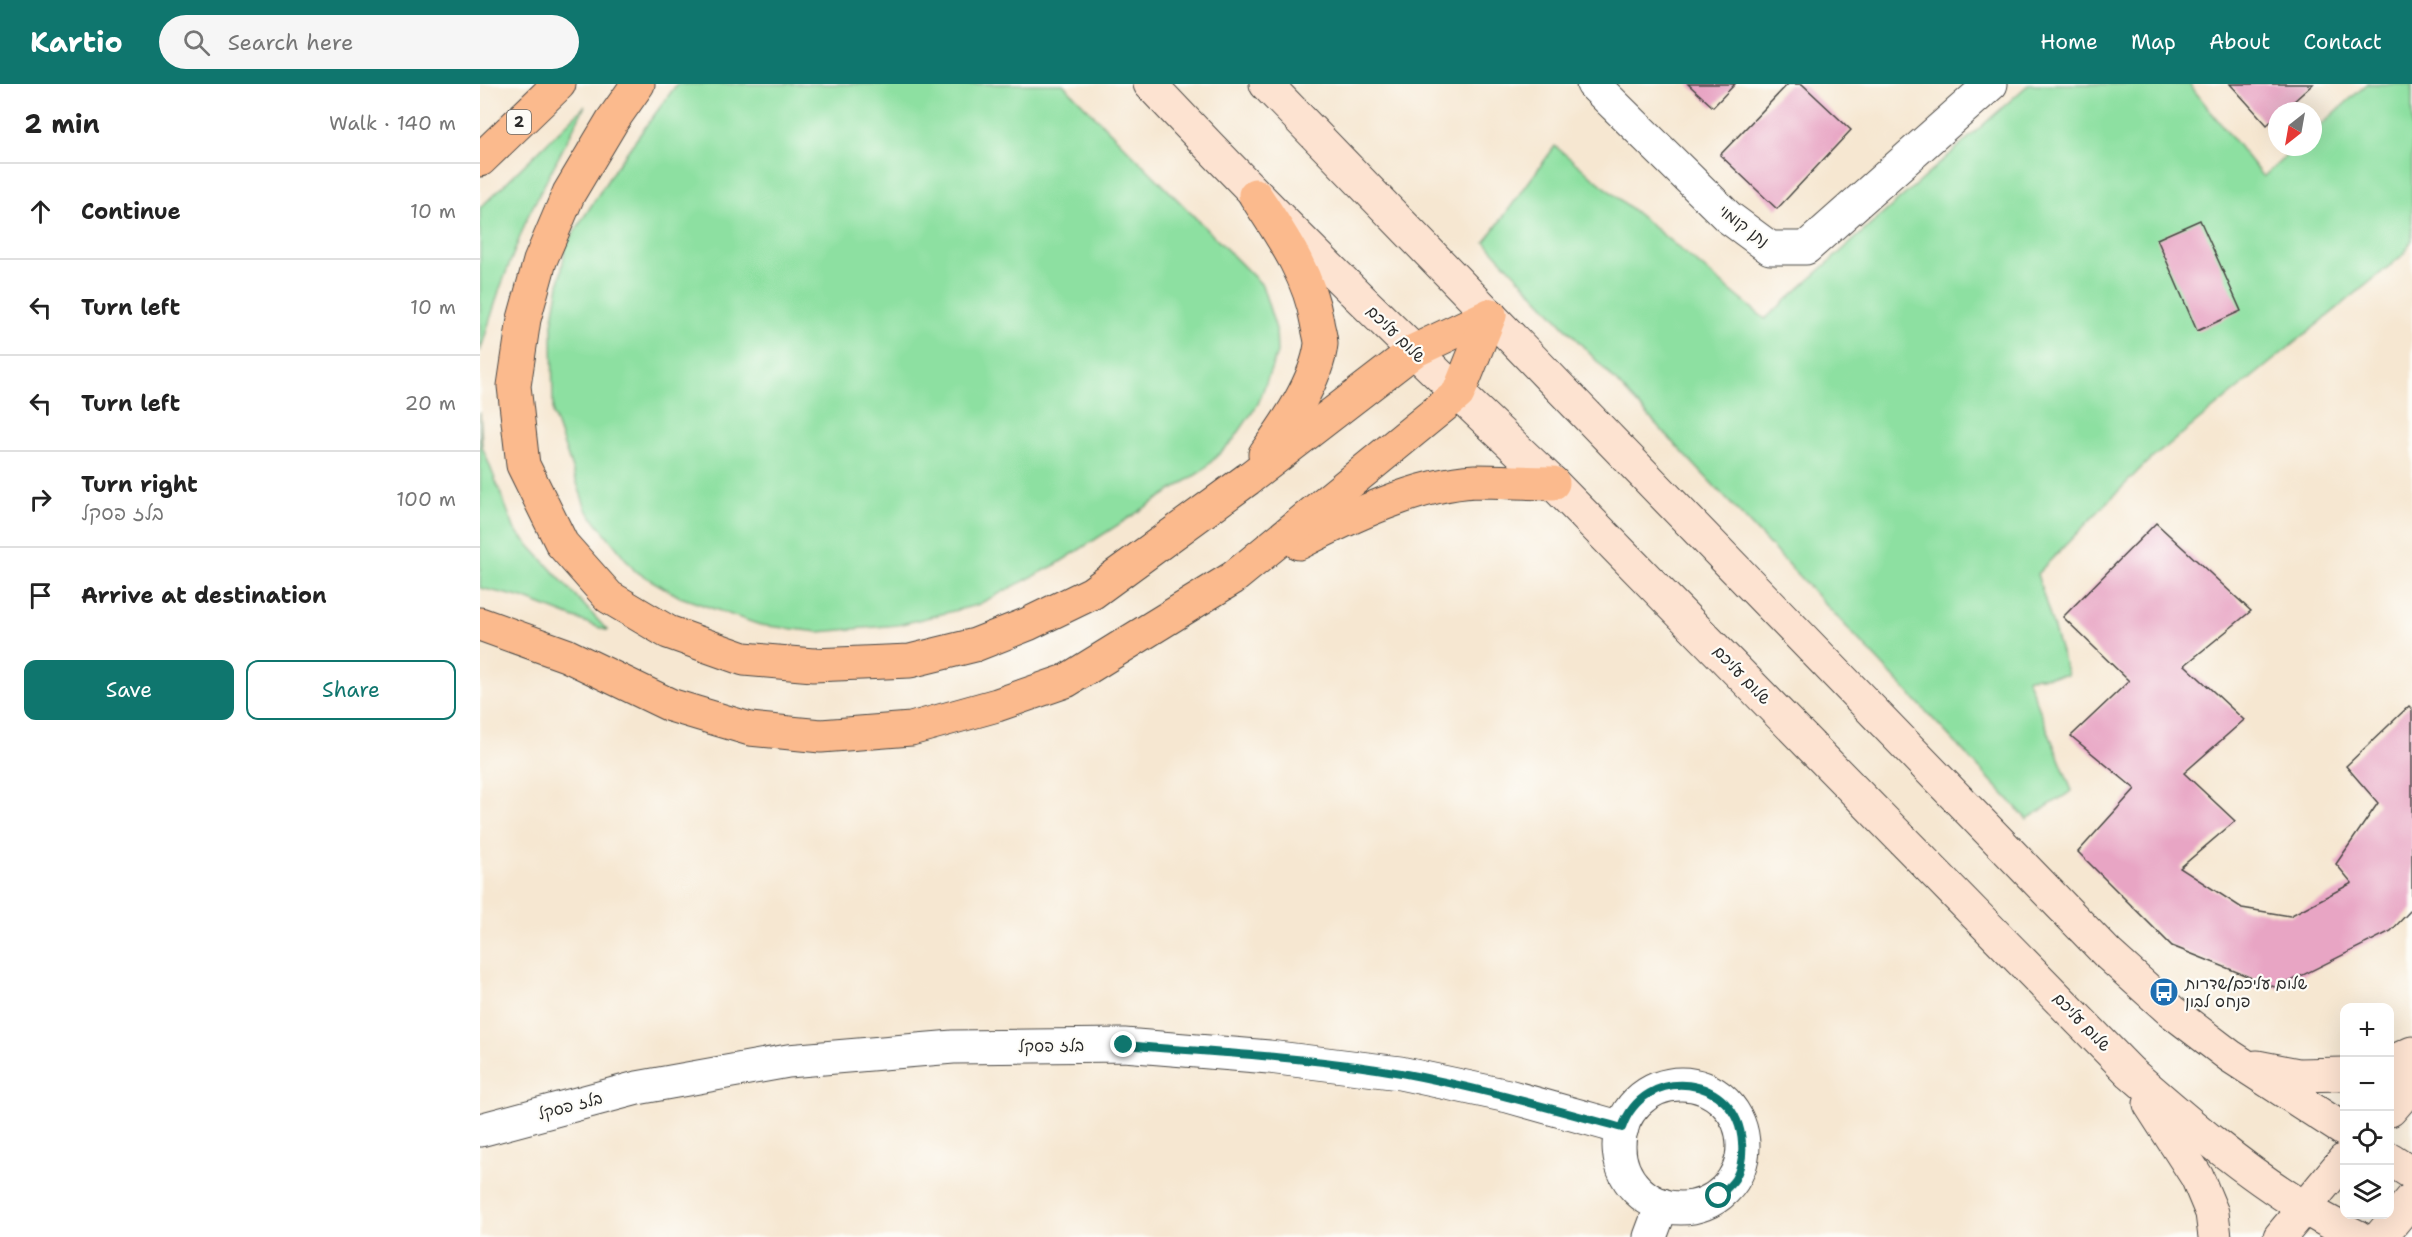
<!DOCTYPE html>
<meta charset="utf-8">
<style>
:root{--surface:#fff;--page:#f6f6f6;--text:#222;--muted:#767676;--line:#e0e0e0;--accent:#0f766e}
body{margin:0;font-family:"Shantell Sans","Playpen Sans Hebrew",sans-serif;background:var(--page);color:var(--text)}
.controls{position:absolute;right:18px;bottom:18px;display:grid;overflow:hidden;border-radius:12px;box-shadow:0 6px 24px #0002}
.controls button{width:54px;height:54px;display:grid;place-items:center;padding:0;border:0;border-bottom:2px solid var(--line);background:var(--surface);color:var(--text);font:30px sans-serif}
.compass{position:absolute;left:1788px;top:18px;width:54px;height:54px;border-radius:50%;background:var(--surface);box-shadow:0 6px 24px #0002;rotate:211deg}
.stop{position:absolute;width:18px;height:18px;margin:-14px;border:4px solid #0f766e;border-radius:50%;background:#fff}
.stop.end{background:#0f766e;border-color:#fff;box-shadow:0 2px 6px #0008}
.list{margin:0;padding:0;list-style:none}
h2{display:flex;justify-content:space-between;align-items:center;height:78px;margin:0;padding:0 24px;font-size:26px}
h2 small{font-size:20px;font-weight:400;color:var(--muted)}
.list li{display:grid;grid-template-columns:39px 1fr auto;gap:18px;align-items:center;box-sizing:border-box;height:96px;padding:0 24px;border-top:2px solid var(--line)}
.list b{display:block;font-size:22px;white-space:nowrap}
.list p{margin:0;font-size:20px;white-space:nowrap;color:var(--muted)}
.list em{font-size:20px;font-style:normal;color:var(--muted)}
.actions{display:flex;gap:12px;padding:18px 24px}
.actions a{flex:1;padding:14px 0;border:2px solid var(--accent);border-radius:12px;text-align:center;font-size:21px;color:var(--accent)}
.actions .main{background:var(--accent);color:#fff}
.icon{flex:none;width:33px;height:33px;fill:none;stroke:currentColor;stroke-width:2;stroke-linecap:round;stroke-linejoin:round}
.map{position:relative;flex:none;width:1932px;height:1153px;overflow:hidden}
header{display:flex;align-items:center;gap:36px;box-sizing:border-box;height:84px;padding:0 30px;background:var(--accent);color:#fff}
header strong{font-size:28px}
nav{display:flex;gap:33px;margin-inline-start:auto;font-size:21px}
.search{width:420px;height:54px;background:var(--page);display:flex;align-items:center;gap:15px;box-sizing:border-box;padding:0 21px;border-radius:33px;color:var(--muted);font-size:22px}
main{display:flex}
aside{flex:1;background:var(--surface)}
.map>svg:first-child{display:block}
.green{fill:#8de0a1;stroke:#5c8666;stroke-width:1.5}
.building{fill:#e8a5c4}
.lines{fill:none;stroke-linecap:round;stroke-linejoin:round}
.street-casing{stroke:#494744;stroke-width:35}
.secondary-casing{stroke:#494744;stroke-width:35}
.highway-casing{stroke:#494744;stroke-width:35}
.street{stroke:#fff;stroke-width:33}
.secondary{stroke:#fde3d1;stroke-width:33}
.highway{stroke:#fbba8d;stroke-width:33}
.route{stroke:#0f766e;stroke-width:8}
.labels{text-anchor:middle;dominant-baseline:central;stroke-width:4.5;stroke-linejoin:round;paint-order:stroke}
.shield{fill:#fdfcf7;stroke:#6a6a68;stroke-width:1.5}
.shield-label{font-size:15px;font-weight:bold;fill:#2b2b2b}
.street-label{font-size:16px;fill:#2b2b2b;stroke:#fdfcf7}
.poi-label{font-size:16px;fill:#2b2b2b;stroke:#fdfcf7;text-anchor:start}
</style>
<header>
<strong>Kartio</strong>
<div class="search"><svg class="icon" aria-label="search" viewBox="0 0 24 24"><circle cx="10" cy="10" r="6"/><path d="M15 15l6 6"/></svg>Search here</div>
<nav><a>Home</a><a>Map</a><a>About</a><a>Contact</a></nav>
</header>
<main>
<aside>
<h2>2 min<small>Walk · 140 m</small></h2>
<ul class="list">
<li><svg class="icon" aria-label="ahead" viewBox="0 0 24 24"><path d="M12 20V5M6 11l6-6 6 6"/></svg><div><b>Continue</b></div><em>10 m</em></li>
<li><svg class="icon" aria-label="left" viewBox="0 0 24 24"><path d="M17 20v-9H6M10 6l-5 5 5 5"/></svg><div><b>Turn left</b></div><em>10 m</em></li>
<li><svg class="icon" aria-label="left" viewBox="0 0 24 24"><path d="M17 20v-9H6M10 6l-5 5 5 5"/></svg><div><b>Turn left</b></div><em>20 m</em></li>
<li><svg class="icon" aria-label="right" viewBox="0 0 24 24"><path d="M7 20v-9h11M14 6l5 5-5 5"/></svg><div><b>Turn right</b><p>בלז פסקל</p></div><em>100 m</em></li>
<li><svg class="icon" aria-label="arrive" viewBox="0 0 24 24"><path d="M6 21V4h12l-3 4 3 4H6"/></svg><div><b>Arrive at destination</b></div></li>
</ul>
<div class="actions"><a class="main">Save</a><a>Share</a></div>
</aside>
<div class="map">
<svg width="1932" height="1153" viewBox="0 0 1932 1153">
<rect width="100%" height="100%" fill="#fdfcf7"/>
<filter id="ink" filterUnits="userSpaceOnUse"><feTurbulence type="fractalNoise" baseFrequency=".0167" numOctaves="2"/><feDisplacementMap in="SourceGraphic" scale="12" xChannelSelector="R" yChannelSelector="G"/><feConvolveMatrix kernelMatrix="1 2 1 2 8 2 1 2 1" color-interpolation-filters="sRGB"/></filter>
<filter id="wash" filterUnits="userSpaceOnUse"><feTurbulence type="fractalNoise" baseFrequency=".008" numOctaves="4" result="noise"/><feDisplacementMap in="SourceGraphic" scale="24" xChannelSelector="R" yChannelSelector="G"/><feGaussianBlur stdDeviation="1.35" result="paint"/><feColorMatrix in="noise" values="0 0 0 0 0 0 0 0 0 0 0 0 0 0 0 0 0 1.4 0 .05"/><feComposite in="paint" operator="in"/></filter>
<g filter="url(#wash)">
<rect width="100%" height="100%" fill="#f6e7d1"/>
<g class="green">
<polygon points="197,0 583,0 782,201 796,245 797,269 778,320 754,355 722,387 577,480 497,521 418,541 339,548 280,541 200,513 155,487 106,425 73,330 72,240 86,161 136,83"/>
<polygon points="1549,0 1709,0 1783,93 1816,63 1833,63 1833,48 1887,0 1932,0 1932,156 1923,171 1665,380 1557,490 1588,591 1547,594 1592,707 1547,735 1005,158 1075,62 1285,235"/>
<polygon points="105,22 48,132 19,207 0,268 0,124"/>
<polygon points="0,328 2,362 35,446 128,547 43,514 0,504"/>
</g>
<g id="blocks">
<g class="building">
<polygon points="1208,0 1255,0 1233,23"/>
<polygon points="1308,0 1322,0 1371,46 1297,125 1240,71"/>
<polygon points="1750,0 1833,0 1803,27 1797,27 1797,32 1787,41"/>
<polygon points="1720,136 1761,227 1717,247 1677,155"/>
<polygon points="1676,439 1771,527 1705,581 1764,636 1704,689 1755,737 1700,784 1762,824 1810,832 1872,799 1856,780 1898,719 1866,682 1929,622 1932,625 1932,825 1911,847 1797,904 1692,862 1598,768 1655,705 1591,652 1649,597 1583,533"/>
</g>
</g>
</g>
<g filter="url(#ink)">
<use href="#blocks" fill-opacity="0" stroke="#494744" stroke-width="1.5"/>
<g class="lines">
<g class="street-casing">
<g id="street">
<polyline points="1113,0 1248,133 1290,164 1326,164 1511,0"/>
<circle cx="1201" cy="1062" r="62"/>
<polyline points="0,1046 157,1004 308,977 473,963 644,961 789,973 920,989 1028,1012 1142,1044"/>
<polyline points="1170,1153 1182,1121"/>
</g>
</g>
<g class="secondary-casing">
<g id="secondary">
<path d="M670,0c130,138 265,270 403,399l577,589c55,48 112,98 175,136 17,11 35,20 53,29"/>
<polyline points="786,0 1628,870 1691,927 1750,972 1864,1046"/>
<polyline points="1910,979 1932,969"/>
<polyline points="1777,983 1818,991 1864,990"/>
<polyline points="1670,1020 1717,1093 1732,1129 1735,1153"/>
<polyline points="1910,1026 1932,1001"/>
<polyline points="1910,1075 1932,1089"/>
<polyline points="1800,1153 1864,1076"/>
<polyline points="1900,1153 1932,1115"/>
</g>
</g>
<g class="highway-casing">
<g id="highway">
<polyline points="158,0 132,37 89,109 60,177 44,235 34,302 43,381 82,460 129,513 188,548 264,575 333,581 430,577 495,561 548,540 612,509 768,395 934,267 1010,231"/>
<polyline points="0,76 79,0"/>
<path d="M775,111c26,40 54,79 62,127 1,7 4,16 4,22 -4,37 -35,81 -56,110"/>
<path d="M819,459c50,-26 119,-59 176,-62 26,0 53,2 78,2"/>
<polyline points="0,540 86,571 190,621 270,645 341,652 431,645 517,621 586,597 753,494 978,310 1010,231"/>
</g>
</g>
<use href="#street" class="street"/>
<use href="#secondary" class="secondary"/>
<use href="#highway" class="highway"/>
</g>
</g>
<g class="lines" filter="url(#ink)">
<path class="route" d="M644,961c92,8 186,12 277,28 75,14 148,35 221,55 22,-65 116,-54 120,15 1,11 -1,25 -7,36 -4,6 -11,12 -16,17"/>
</g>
<defs>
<g id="bus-disc" transform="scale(1.5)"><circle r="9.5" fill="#1f6fb2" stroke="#fdfcf7"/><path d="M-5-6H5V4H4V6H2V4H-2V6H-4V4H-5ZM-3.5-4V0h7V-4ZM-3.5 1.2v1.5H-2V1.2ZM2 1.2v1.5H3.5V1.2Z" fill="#fff"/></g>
</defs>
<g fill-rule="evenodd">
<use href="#bus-disc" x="1684" y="908"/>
</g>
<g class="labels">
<rect class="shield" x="27" y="26" width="24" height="24" rx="4.5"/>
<g class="shield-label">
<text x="39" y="38">2</text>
</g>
<g class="street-label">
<text transform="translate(1264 142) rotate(37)">נתן קומוי</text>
<text transform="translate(916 250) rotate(44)">שלום עליכם</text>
<text transform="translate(1262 591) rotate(46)">שלום עליכם</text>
<text transform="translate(1602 938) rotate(46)">שלום עליכם</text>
<text transform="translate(571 962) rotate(-1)">בלז פסקל</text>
<text transform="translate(90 1022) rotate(-15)">בלז פסקל</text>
</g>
<g class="poi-label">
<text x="1705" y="899">שלום עליכם/שדרות<tspan x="1705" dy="18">פנחס לבון</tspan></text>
</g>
</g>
</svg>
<div class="controls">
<button>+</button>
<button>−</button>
<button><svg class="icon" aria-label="locate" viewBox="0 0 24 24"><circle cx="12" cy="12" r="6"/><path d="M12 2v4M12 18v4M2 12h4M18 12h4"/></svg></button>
<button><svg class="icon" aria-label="layers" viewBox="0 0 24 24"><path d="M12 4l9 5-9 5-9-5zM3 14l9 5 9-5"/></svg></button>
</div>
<svg class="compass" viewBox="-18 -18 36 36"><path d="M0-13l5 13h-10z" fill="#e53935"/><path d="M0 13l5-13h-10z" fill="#767676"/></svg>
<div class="stop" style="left:1239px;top:1112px"></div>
<div class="stop end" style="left:644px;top:961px"></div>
</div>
</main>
